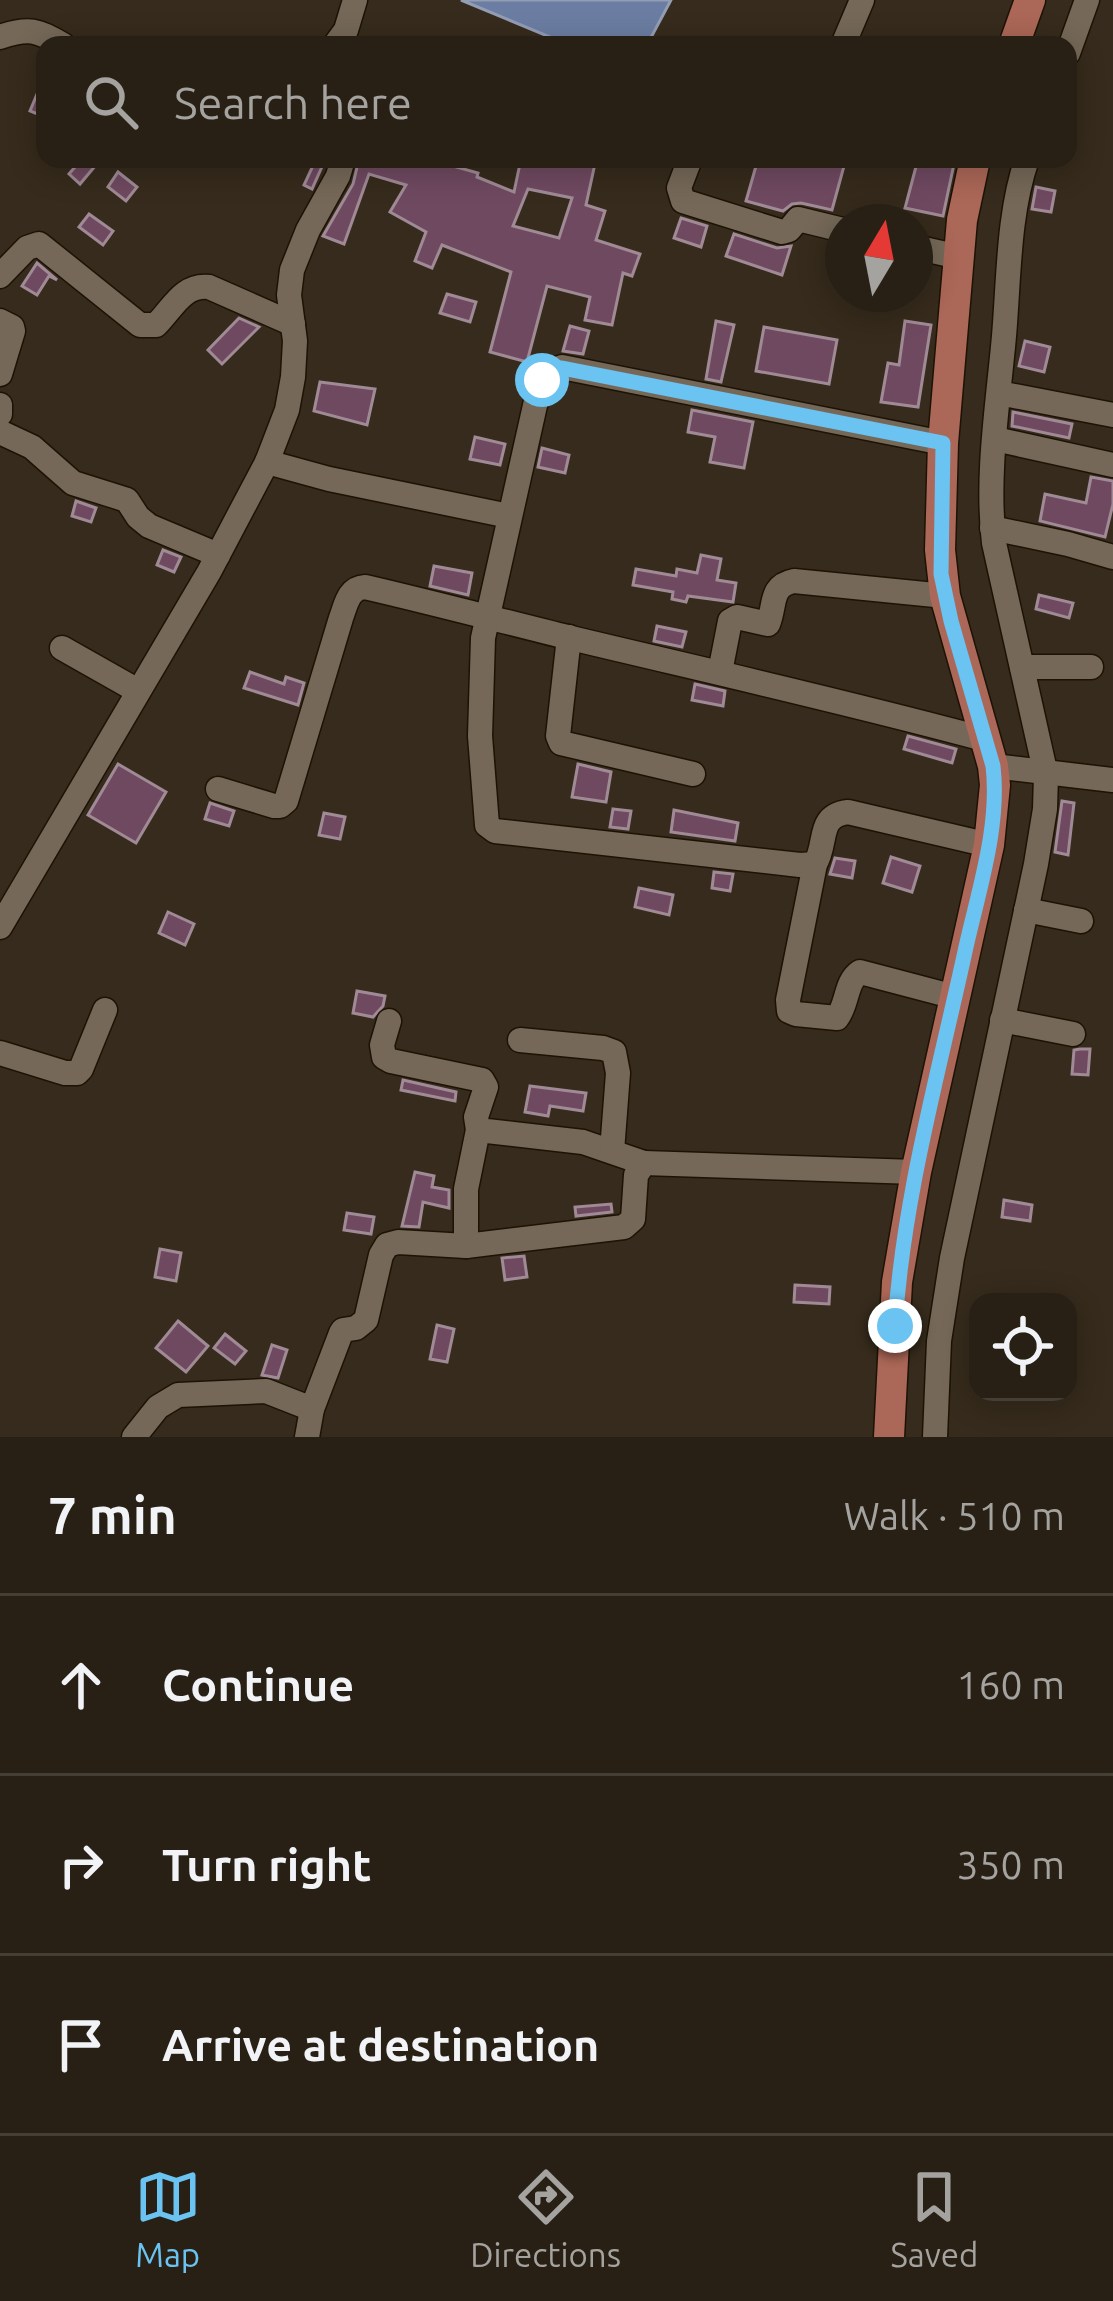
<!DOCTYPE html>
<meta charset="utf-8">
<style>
:root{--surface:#282015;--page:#342d22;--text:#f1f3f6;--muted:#a5a3a0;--line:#443e34;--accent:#6ac3f1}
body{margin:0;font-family:Ubuntu,sans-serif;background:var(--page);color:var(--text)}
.controls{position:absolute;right:36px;bottom:36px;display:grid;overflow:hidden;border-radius:24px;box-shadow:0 6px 30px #0003}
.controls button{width:108px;height:108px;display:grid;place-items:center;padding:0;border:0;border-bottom:3px solid var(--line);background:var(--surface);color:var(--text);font:60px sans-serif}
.compass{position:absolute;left:825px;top:204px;width:108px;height:108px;border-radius:50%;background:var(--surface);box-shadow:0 6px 30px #0003;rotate:10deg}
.stop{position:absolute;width:36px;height:36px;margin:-27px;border:9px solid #6ac3f1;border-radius:50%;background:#fff}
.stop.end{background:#6ac3f1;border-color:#fff;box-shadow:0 3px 12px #0008}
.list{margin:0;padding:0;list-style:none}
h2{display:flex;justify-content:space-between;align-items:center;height:156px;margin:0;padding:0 48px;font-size:51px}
h2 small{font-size:39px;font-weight:400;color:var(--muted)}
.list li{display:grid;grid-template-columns:78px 1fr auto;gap:36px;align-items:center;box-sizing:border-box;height:180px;padding:0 48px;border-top:3px solid var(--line)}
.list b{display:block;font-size:45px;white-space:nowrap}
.list em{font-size:39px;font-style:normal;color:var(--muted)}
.icon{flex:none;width:66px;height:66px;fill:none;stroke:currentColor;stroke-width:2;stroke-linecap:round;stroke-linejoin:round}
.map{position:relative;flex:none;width:1113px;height:1437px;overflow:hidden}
.search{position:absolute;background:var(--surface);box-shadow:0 6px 30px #0003;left:36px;right:36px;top:36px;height:132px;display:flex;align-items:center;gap:30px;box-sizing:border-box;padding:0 42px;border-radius:24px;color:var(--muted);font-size:45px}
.sheet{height:696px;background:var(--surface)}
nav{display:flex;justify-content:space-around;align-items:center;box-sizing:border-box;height:168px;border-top:3px solid var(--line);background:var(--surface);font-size:33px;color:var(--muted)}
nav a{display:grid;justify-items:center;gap:6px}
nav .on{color:var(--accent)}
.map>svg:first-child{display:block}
.water{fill:#6b7da2;stroke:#939db4;stroke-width:3}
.building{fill:#6f4960;stroke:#9f8a95;stroke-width:3;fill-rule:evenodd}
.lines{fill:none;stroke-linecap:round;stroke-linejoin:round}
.minor-casing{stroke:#1d1305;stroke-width:27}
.major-casing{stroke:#1d1305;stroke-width:33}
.minor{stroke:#756858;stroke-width:24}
.major{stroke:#ab6757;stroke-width:30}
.route{stroke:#6ac3f1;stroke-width:15}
</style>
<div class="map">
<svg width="1113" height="1437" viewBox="0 0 1113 1437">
<rect width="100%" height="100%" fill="#362b1c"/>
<polygon class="water" points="461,0 671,0 647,45 569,45"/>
<g class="building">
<polygon points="45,75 45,117 30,111"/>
<polygon points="82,159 101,159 80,184 69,174"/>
<polygon points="316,159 325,160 312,189 304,185"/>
<path d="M359,159h69l50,14 -1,4 37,15 7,-33h75l-10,46 19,6 -9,29 44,14 -8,22 -9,-3 -11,52 -27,-5 5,-23 -43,-11 -20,76 -37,-10 21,-80 -69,-27 -10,23 -17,-7 11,-29 -36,-20 16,-27 -37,-11 -25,70 -21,-8 30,-52zM528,189l44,9 -13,40 -46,-12z"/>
<polygon points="758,159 817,159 844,166 832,210 801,203 792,204 783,211 746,201"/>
<polygon points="918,159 955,159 943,216 905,208"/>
<polygon points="118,172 137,187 126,201 108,187"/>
<polygon points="1036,187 1055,191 1051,212 1032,209"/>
<polygon points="89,214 113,231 103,245 79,227"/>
<polygon points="681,218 707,226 701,247 674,238"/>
<polygon points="734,234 777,248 791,246 782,275 726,256"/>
<polygon points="37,263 57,280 49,276 37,295 22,286"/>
<polygon points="447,294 476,302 470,322 440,313"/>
<polygon points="239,318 259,327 222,364 208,350"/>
<polygon points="716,321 734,325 721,382 706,379"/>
<polygon points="905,321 931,325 918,407 881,402 888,363 899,365"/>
<polygon points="570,326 589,331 583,354 563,351"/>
<polygon points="764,327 837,340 829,384 756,371"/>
<polygon points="1025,341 1050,347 1044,372 1019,366"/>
<polygon points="320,382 375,389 367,425 314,411"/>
<polygon points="692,410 753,422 744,468 710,462 715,437 688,432"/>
<polygon points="1013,412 1072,424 1069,438 1012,426"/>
<polygon points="475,437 505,444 500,465 470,459"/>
<polygon points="542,448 569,455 565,473 538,467"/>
<polygon points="1091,477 1113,481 1113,504 1105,537 1040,521 1045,494 1086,503"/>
<polygon points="76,501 96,508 91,522 72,516"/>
<polygon points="163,550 181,557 174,572 157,565"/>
<polygon points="701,555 721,559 717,580 736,583 733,602 688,596 686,602 672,599 673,592 633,585 636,569 676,576 677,569 697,573"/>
<polygon points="434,566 472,573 468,595 430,586"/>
<polygon points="1039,595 1073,603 1069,618 1036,609"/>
<polygon points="657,626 686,632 682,647 654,641"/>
<polygon points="250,672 284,684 286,677 304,683 298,705 244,688"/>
<polygon points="695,684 725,691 723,706 692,700"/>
<polygon points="908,736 956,749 952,763 904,749"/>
<polygon points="118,764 166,792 136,843 88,815"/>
<polygon points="578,764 611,772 606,802 572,797"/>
<polygon points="1062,801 1074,803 1068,855 1055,852"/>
<polygon points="210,803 234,811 229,826 205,819"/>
<polygon points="613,809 631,811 628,829 610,827"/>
<polygon points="674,810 738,823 735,841 671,832"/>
<polygon points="324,813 345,817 340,839 319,835"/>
<polygon points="891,857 920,866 912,892 883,883"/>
<polygon points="835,858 855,861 852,878 830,874"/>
<polygon points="714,872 733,874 730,891 712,888"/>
<polygon points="639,888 673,895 669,915 635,907"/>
<polygon points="168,912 194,924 185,945 159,933"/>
<polygon points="357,991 385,996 383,1006 373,1017 353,1013"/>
<polygon points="1080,1049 1090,1049 1088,1075 1072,1074 1074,1050"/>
<polygon points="403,1080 456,1092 455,1101 401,1090"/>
<polygon points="530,1086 586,1093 583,1111 550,1106 548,1116 525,1112"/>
<polygon points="415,1172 434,1176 432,1187 449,1190 449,1208 423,1202 419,1227 402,1226"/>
<polygon points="1004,1200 1032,1205 1030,1221 1002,1217"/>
<polygon points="611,1204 612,1212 576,1216 575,1207"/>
<polygon points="347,1213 374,1217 371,1234 344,1230"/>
<polygon points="160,1249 181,1253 176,1281 155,1277"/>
<polygon points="524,1256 527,1277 505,1280 502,1258"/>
<polygon points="795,1285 830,1287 829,1304 794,1302"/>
<polygon points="178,1321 208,1346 186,1372 156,1348"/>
<polygon points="437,1325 454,1329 447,1362 430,1359"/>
<polygon points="225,1334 246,1351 235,1364 214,1348"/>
<polygon points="272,1345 287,1350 278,1378 262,1375"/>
</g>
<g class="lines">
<g class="minor-casing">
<g id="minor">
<path d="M0,37c29,-10 37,-7 63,8"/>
<polyline points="335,45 346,30 355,0"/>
<polyline points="843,45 862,0"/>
<polyline points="1068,53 1087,0"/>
<polyline points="690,159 679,188 683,201 782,232 789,230 798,219 843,230"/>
<polyline points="915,247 959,257"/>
<path d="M0,276l27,-28 12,-4 101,81h16c17,-17 27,-41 53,-38l84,37"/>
<polyline points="0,321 12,327 13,331 0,374"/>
<polyline points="999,393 1113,415"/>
<polyline points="0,405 0,414"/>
<polyline points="0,432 32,447 73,483 127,500 138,517 149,526 218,555"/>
<polyline points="995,439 1113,465"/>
<path d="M943,443l-381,-76c-14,5 -19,10 -24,25l-55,246 -3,98 7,89 8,6 305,34 15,-1c13,-21 1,-48 33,-52l141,33"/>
<polyline points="267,462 329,479 509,516"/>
<polyline points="992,528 1068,544 1113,557"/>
<polyline points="569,637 558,736 561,743 693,774"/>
<polyline points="62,648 138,691"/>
<polyline points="1022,667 1091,667"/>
<path d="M720,672l10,-51 7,-4 31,7c8,-19 1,-38 26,-43l151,15"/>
<polyline points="993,766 1113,780"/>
<path d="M218,789l56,17h6l6,-5 55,-183c5,-13 7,-30 24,-31 69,16 137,34 206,51 138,33 276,64 413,101"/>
<path d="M815,864l-27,136 1,11 7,3 41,4c11,-14 8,-36 23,-46l95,25"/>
<polyline points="1026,910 1081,921"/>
<polyline points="0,927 209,572 267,462 287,410 293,377 295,341 289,295 292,270 308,230 338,176 343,159"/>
<polyline points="1002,1020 1073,1034"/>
<polyline points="389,1021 382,1045 384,1057 391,1061 482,1080 486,1087 476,1117 478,1130 583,1142 644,1163"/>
<polyline points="520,1040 603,1048 614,1052 618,1073 612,1151"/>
<polyline points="0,1053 65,1073 77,1073 81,1069 105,1010"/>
<polyline points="466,1246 466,1189 478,1130"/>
<polyline points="134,1437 158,1407 178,1395 266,1391 312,1409"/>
<polyline points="307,1437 312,1409 341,1333 343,1330 356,1328 366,1320 381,1255 387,1245 398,1242 466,1246 624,1227 633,1219 636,1175 644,1163 916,1172"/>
<path d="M935,1437l4,-96 13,-83 84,-394 9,-55 1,-34 -52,-232c-8,-68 4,-139 10,-207 5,-58 4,-122 23,-177"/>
</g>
</g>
<g class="major-casing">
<g id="major">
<polyline points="1014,45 1030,0"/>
<polyline points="889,1437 897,1282 916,1172 989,845 995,785 993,766 945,596 940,550 943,443 962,220 975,159"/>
</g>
</g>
<use href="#minor" class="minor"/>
<use href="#major" class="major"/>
</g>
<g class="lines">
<path class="route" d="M542,380l8,-9 12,-3 381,75 -2,131 10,47 42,145c7,60 -14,123 -27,181 -27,125 -63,251 -71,379"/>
</g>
</svg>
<div class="controls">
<button><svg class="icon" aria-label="locate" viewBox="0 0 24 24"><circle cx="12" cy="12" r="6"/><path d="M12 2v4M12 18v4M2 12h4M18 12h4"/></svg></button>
</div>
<svg class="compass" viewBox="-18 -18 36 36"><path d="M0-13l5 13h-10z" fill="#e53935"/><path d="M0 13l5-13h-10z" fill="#a5a3a0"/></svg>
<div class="stop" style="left:542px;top:380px"></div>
<div class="stop end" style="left:895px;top:1326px"></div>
<div class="search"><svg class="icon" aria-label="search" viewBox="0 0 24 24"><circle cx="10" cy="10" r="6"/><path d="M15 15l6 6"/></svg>Search here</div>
</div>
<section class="sheet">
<h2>7 min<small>Walk · 510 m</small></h2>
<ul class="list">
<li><svg class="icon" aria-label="ahead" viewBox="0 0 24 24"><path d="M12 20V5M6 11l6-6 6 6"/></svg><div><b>Continue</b></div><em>160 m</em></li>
<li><svg class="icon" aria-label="right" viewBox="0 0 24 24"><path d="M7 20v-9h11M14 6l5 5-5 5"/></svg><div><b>Turn right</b></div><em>350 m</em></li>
<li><svg class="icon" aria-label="arrive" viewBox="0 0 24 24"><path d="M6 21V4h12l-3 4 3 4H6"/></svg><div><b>Arrive at destination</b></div></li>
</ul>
</section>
<nav>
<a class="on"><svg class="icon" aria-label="map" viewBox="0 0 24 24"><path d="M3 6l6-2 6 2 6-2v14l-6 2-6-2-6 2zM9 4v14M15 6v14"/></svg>Map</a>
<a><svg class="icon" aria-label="directions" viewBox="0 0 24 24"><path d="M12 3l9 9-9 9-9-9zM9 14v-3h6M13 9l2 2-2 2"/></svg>Directions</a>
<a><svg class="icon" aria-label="saved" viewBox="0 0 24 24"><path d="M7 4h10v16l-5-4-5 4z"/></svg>Saved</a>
</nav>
